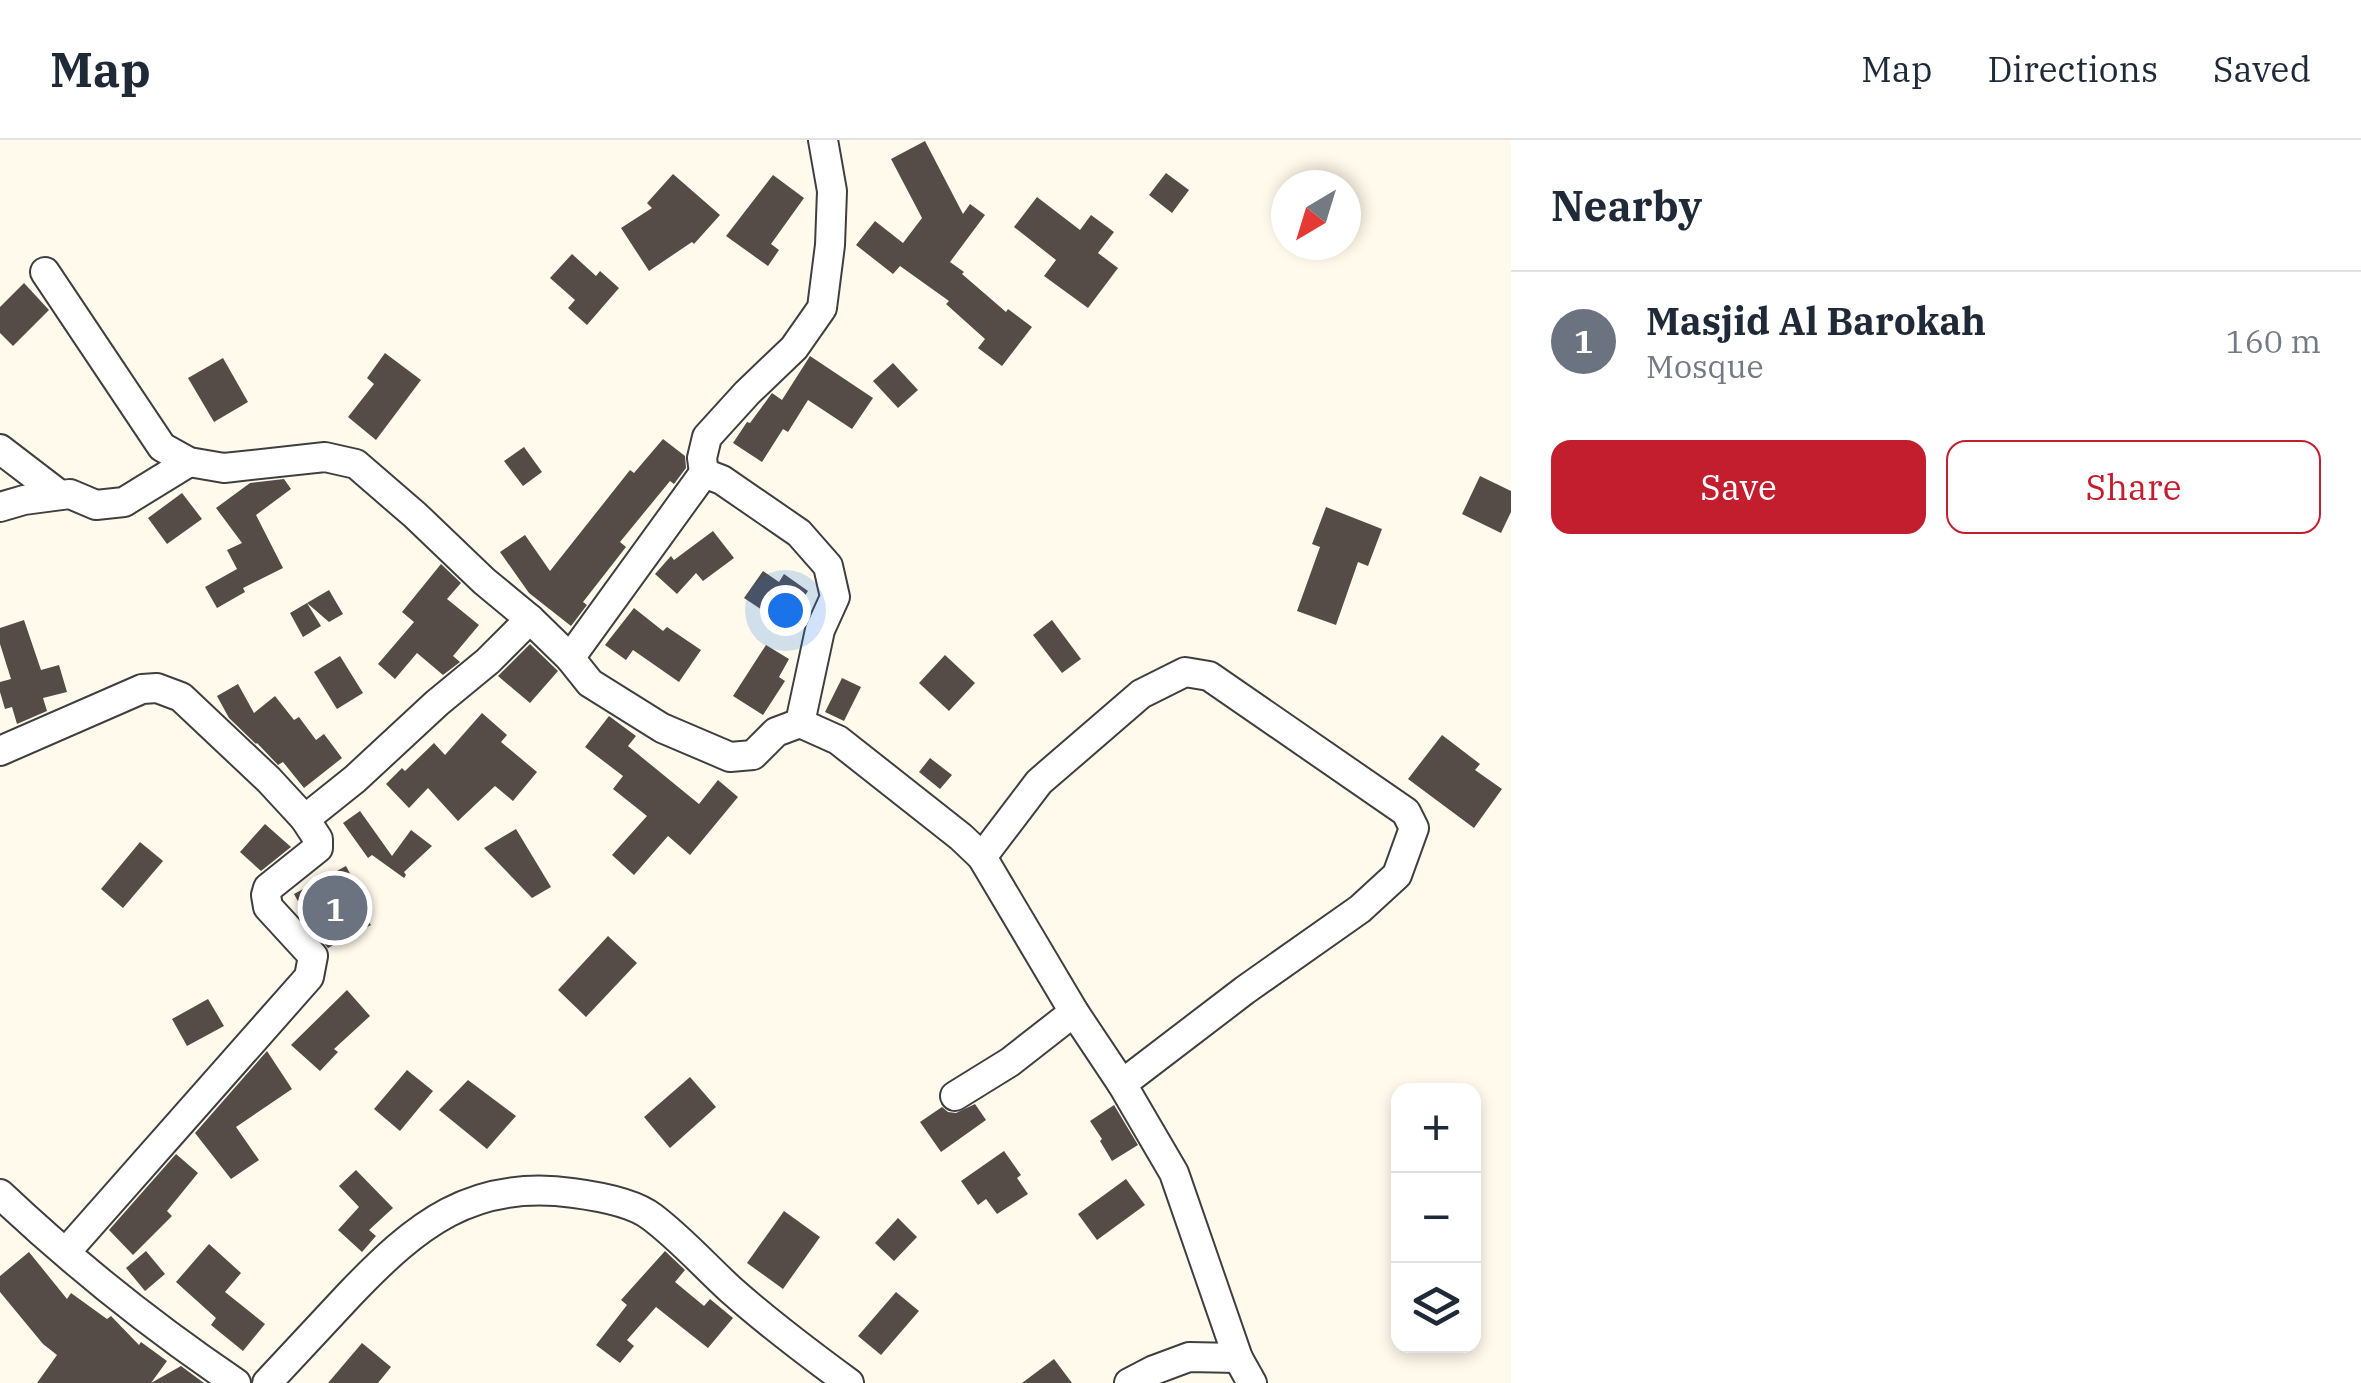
<!DOCTYPE html>
<meta charset="utf-8">
<style>
:root{--surface:#fff;--page:#f2f2f3;--text:#1f2937;--muted:#747a83;--line:#e0e1e3;--accent:#c21e2d}
body{margin:0;font-family:"IBM Plex Serif",serif;background:var(--page);color:var(--text)}
.controls{position:absolute;right:30px;bottom:30px;display:grid;overflow:hidden;border-radius:20px;box-shadow:0 5px 15px #0003}
.controls button{width:90px;height:90px;display:grid;place-items:center;padding:0;border:0;border-bottom:2px solid var(--line);background:var(--surface);color:var(--text);font:50px sans-serif}
.compass{position:absolute;left:1271px;top:30px;width:90px;height:90px;border-radius:50%;background:var(--surface);box-shadow:0 5px 15px #0003;rotate:218deg}
.you{position:absolute;left:785px;top:470px;width:35px;height:35px;margin:-25px;border:8px solid #fff;border-radius:50%;background:#1a73e8;box-shadow:0 0 0 15px #1a73e833}
.badge{display:grid;place-items:center;width:65px;height:65px;border-radius:50%;background:var(--accent);color:#fff;font-size:32px;font-weight:700}
.pin{position:absolute;translate:-50% -50%;border:5px solid #fff;box-shadow:0 2px 10px #0006}
.list{margin:0;padding:0;list-style:none}
h2{display:flex;justify-content:space-between;align-items:center;height:130px;margin:0;padding:0 40px;font-size:42px}
h2 small{font-size:32px;font-weight:400;color:var(--muted)}
.list li{display:grid;grid-template-columns:65px 1fr auto;gap:30px;align-items:center;box-sizing:border-box;height:140px;padding:0 40px;border-top:2px solid var(--line)}
.list b{display:block;font-size:38px;white-space:nowrap}
.list p{margin:0;font-size:32px;white-space:nowrap;color:var(--muted)}
.list em{font-size:32px;font-style:normal;color:var(--muted)}
.actions{display:flex;gap:20px;padding:30px 40px}
.actions a{flex:1;padding:22px 0;border:2px solid var(--accent);border-radius:20px;text-align:center;font-size:35px;color:var(--accent)}
.actions .main{background:var(--accent);color:#fff}
.icon{flex:none;width:55px;height:55px;fill:none;stroke:currentColor;stroke-width:2;stroke-linecap:round;stroke-linejoin:round}
.map{position:relative;flex:none;width:1511px;height:1243px;overflow:hidden}
header{display:flex;align-items:center;gap:60px;box-sizing:border-box;height:140px;padding:0 50px;background:var(--surface);border-bottom:2px solid var(--line)}
header strong{font-size:48px}
nav{display:flex;gap:55px;margin-inline-start:auto;font-size:35px}
main{display:flex}
aside{flex:1;background:var(--surface)}
.map>svg:first-child{display:block}
.building{fill:#554c48}
.lines{fill:none;stroke-linecap:round;stroke-linejoin:round}
.minor-casing{stroke:#3f3f3f;stroke-width:32}
.minor{stroke:#fff;stroke-width:28}
</style>
<header>
<strong>Map</strong>
<nav><a>Map</a><a>Directions</a><a>Saved</a></nav>
</header>
<main>
<div class="map">
<svg width="1511" height="1243" viewBox="0 0 1511 1243">
<rect width="100%" height="100%" fill="#fffaeb"/>
<g class="building">
<polygon points="925,1 963,74 970,64 985,75 950,122 964,132 962,134 1006,172 1008,169 1032,187 1002,226 978,208 985,199 946,164 949,161 900,126 893,134 856,105 875,81 903,103 922,78 891,19"/>
<polygon points="1166,33 1189,50 1172,73 1149,55"/>
<polygon points="673,34 720,75 694,104 692,102 649,131 621,88 652,68 647,63"/>
<polygon points="773,35 804,58 771,104 779,110 768,126 726,96"/>
<polygon points="1037,57 1080,90 1091,75 1114,92 1098,113 1118,128 1088,168 1044,136 1056,120 1014,87"/>
<polygon points="572,114 596,136 600,131 619,148 587,185 568,168 575,160 550,138"/>
<polygon points="24,143 49,170 13,206 0,193 0,167"/>
<polygon points="385,213 421,240 376,300 348,277 374,244 367,238"/>
<polygon points="810,216 873,258 852,289 808,260 788,292 783,289 762,322 733,303 747,282 750,283 772,253 782,260"/>
<polygon points="223,218 248,262 214,282 188,238"/>
<polygon points="893,223 918,250 898,268 873,241"/>
<polygon points="663,299 685,316 686,328 674,344 670,341 620,402 626,407 583,462 587,465 571,486 529,453 500,412 525,395 550,431 630,330 634,333"/>
<polygon points="524,307 542,332 523,346 504,321"/>
<polygon points="1480,336 1511,351 1511,372 1501,393 1462,374"/>
<polygon points="284,339 291,349 256,375 283,428 243,448 245,452 217,468 205,447 237,429 227,410 242,403 216,368 250,343"/>
<polygon points="182,353 202,379 167,404 148,378"/>
<polygon points="1326,367 1382,389 1368,426 1358,422 1336,485 1297,471 1320,407 1312,404"/>
<polygon points="713,391 734,418 703,441 696,433 677,454 655,434 671,416 674,420"/>
<polygon points="441,424 461,443 447,459 479,485 453,516 460,522 443,535 417,513 395,539 378,524 414,482 402,472"/>
<polygon points="763,431 779,442 784,434 808,451 785,485 744,458"/>
<polygon points="329,450 343,474 329,482 307,463"/>
<polygon points="307,463 321,486 303,497 290,473"/>
<polygon points="634,468 663,491 667,487 701,510 679,542 633,510 626,520 605,505"/>
<polygon points="24,480 41,530 59,525 67,552 43,558 47,571 17,584 12,567 5,569 0,552 0,542 11,539 0,504 0,488"/>
<polygon points="1052,480 1081,519 1062,533 1033,495"/>
<polygon points="530,504 558,531 530,563 498,536"/>
<polygon points="766,505 789,519 779,537 785,541 763,575 733,556"/>
<polygon points="945,515 975,543 949,571 919,543"/>
<polygon points="340,516 363,553 337,569 314,532"/>
<polygon points="842,538 861,547 844,581 825,572"/>
<polygon points="238,544 254,573 275,556 294,580 299,577 316,600 324,594 342,618 304,648 283,622 278,625 257,603 256,604 229,578 217,556"/>
<polygon points="482,573 507,595 501,602 537,632 513,661 495,646 458,681 428,648 409,668 386,644 402,628 405,631 434,603 445,615"/>
<polygon points="609,576 636,596 628,606 699,664 718,640 738,657 690,715 668,696 634,735 612,715 647,676 613,649 623,636 585,607"/>
<polygon points="1442,595 1480,624 1475,630 1502,649 1474,688 1408,639"/>
<polygon points="930,618 952,635 940,649 919,632"/>
<polygon points="360,671 392,716 411,690 432,706 404,732 406,735 404,738 372,715 368,718 343,683"/>
<polygon points="265,684 291,707 261,731 240,712"/>
<polygon points="516,689 551,747 532,758 484,708"/>
<polygon points="140,702 163,721 123,768 101,749"/>
<polygon points="346,726 367,766 361,772 371,785 328,808 314,791 294,754"/>
<polygon points="608,796 637,823 586,877 558,850"/>
<polygon points="347,850 370,876 334,909 338,912 320,931 291,905"/>
<polygon points="208,859 224,886 187,906 172,879"/>
<polygon points="267,911 292,949 236,987 259,1020 231,1039 195,993"/>
<polygon points="407,930 433,951 400,991 374,969"/>
<polygon points="690,937 716,967 670,1008 644,977"/>
<polygon points="468,940 516,976 487,1009 439,970"/>
<polygon points="975,964 986,980 941,1012 920,982 942,967 948,972 956,973"/>
<polygon points="1114,965 1138,1005 1112,1021 1100,1001 1102,999 1090,981"/>
<polygon points="1004,1011 1021,1035 1017,1038 1028,1054 997,1074 986,1059 978,1065 961,1041"/>
<polygon points="176,1014 198,1033 167,1071 172,1076 133,1115 109,1090"/>
<polygon points="356,1030 393,1068 369,1090 376,1096 362,1112 338,1090 359,1067 339,1046"/>
<polygon points="1126,1039 1145,1065 1097,1100 1078,1074"/>
<polygon points="784,1071 820,1097 783,1149 747,1123"/>
<polygon points="898,1078 917,1097 894,1121 875,1103"/>
<polygon points="209,1104 241,1133 225,1152 265,1184 243,1211 211,1185 216,1178 176,1142"/>
<polygon points="146,1111 165,1134 145,1151 126,1128"/>
<polygon points="665,1111 685,1130 675,1142 704,1166 710,1159 733,1178 708,1208 656,1167 627,1200 634,1206 620,1223 596,1205 627,1165 621,1160"/>
<polygon points="29,1112 67,1159 71,1153 107,1179 111,1176 139,1205 141,1202 167,1221 151,1243 181,1226 204,1243 37,1243 57,1215 43,1204 0,1152 0,1136"/>
<polygon points="896,1152 919,1171 881,1215 858,1196"/>
<polygon points="362,1203 391,1227 378,1243 328,1243"/>
<polygon points="1054,1219 1072,1243 1022,1243"/>
</g>
<g class="lines">
<g class="minor-casing">
<g id="minor">
<polyline points="823,0 832,51 830,105 822,168 794,208 747,253 707,297 702,318 704,333 722,340 799,393 828,426 835,457 820,490 800,583 838,600 961,697 982,717 1074,872 1122,944 1174,1033 1238,1218 1252,1243"/>
<polyline points="45,132 162,307 189,322 224,328 325,317 356,324 415,375 484,441 530,479 570,518 590,543 662,588 730,617 753,615 776,592 800,583"/>
<polyline points="0,309 60,355"/>
<polyline points="0,367 24,360 70,354 96,365 124,362 189,322"/>
<polyline points="570,518 704,333"/>
<polyline points="0,611 142,549 157,548 181,557 269,640 305,679"/>
<polyline points="982,717 1039,642 1141,554 1185,532 1209,536 1406,672 1414,688 1397,735 1360,769 1245,850 1122,944"/>
<polyline points="955,956 1010,922 1074,872"/>
<path d="M0,1054c73,69 153,133 236,189"/>
<polyline points="66,1112 309,837 313,816 268,767 266,755 268,748 318,708 318,699 305,679 355,639 437,563 488,521 530,479"/>
<path d="M267,1243c28,-30 55,-59 83,-89 66,-69 122,-115 223,-101 23,3 60,9 79,24 28,21 52,48 78,72 37,33 78,64 119,94"/>
<polyline points="1129,1243 1154,1230 1189,1217 1238,1218"/>
</g>
</g>
<use href="#minor" class="minor"/>
</g>
</svg>
<div class="controls">
<button>+</button>
<button>−</button>
<button><svg class="icon" aria-label="layers" viewBox="0 0 24 24"><path d="M12 4l9 5-9 5-9-5zM3 14l9 5 9-5"/></svg></button>
</div>
<svg class="compass" viewBox="-18 -18 36 36"><path d="M0-13l5 13h-10z" fill="#e53935"/><path d="M0 13l5-13h-10z" fill="#747a83"/></svg>
<div class="you"></div>
<div class="pin badge" style="left:335px;top:768px;background:#6b7280">1</div>
</div>
<aside>
<h2>Nearby<small></small></h2>
<ul class="list">
<li><span class="badge" style="background:#6b7280">1</span><div><b>Masjid Al Barokah</b><p>Mosque</p></div><em>160 m</em></li>
</ul>
<div class="actions"><a class="main">Save</a><a>Share</a></div>
</aside>
</main>
